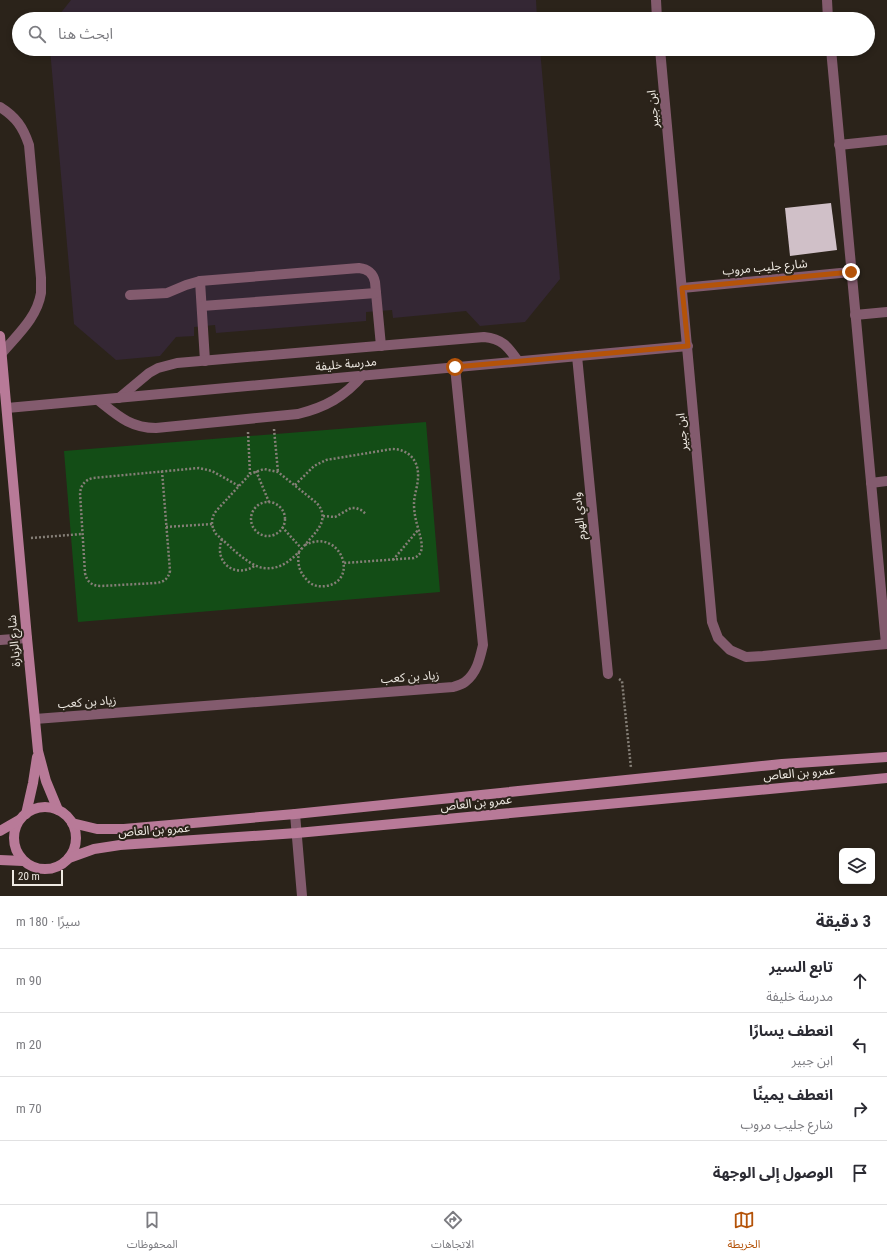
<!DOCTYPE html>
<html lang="ar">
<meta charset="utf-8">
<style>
:root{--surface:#fff;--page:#f2f2f3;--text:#2b2b33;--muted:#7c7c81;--line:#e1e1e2;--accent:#b45309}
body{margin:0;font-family:"Roboto Condensed","Noto Sans Arabic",sans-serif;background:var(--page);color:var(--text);direction:rtl}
.controls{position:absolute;right:12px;bottom:12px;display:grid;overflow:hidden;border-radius:6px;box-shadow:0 2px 6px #0003}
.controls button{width:36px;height:36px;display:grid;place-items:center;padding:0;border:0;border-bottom:1px solid var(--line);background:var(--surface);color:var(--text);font:20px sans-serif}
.scale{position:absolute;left:12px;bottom:10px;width:51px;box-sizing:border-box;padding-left:4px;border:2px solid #efeae3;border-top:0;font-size:11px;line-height:14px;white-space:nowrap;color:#efeae3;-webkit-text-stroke:3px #2b231a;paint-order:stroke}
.stop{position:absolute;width:12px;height:12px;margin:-9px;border:3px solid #b45309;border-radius:50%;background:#fff}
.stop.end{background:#b45309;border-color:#fff;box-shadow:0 1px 4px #0008}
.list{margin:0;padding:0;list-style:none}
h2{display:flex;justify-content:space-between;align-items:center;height:52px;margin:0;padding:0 16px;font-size:17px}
h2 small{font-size:13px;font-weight:400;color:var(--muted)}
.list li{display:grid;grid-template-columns:26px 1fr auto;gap:12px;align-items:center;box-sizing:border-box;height:64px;padding:0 16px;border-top:1px solid var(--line)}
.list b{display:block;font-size:15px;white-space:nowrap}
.list p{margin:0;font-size:13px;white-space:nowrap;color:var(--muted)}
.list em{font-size:13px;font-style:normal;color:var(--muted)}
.icon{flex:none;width:22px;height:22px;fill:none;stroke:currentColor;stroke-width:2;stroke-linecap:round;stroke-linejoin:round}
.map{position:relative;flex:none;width:887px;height:896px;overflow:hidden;direction:ltr}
.search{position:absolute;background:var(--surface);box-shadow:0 2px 6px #0003;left:12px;right:12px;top:12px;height:44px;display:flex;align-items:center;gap:10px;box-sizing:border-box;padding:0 14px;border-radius:22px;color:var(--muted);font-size:15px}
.sheet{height:308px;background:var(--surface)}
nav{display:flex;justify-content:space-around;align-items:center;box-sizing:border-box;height:56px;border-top:1px solid var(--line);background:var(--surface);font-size:11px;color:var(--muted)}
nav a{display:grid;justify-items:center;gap:2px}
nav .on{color:var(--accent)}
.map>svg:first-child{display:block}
.education{fill:#342734}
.green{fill:#134d16}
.building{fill:#d0c0c8}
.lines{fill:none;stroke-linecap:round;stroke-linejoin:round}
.path{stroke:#857f77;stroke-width:2.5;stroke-dasharray:2 2;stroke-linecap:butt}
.lane{stroke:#835b6e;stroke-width:10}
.street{stroke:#835b6e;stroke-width:10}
.secondary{stroke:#b87a98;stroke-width:10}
.route{stroke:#b45309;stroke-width:5}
.labels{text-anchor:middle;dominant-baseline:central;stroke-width:4;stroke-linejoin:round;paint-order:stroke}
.street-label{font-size:12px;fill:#efeae3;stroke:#2b231a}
</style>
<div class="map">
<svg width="887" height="896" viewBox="0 0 887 896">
<rect width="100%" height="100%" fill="#2b231a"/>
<g class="education">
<polygon points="71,0 536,0 537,19 56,19"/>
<polygon points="50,49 540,49 560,279 525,322 480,326 466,311 393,318 392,310 366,312 366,321 216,333 215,325 194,327 194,336 176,337 160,356 116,360 74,324"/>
</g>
<polygon class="green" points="426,422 440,592 78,622 64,451"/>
<polygon class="building" points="831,203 837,250 790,256 785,208"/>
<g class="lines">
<g class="path">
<polyline points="274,429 278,472"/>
<path d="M248,432l2,42 -33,36c-7,8 -6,16 -1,24 13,11 31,31 47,34 22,3 35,-15 47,-29 5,-6 10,-11 12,-18 2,-9 -2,-16 -9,-21l-35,-28 -14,-3 -14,5"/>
<path d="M162,471l8,100c-2,8 -6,11 -14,12l-55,3c-9,0 -14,-4 -16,-13l-5,-80c1,-8 5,-13 13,-15l106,-10 13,3 27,15"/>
<polyline points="256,471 269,502"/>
<path d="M295,485l19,-19 12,-6 66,-11c16,0 27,11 26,28 0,9 -4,18 -4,27 0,9 2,18 5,27 2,10 7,22 -5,27l-70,5"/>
<circle cx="268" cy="519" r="17"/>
<polyline points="323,516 335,517 351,508 356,508 361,510 366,514"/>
<polyline points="166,527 212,524"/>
<polyline points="282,527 302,549"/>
<polyline points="31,538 82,534"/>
<path d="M222,539c-9,23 13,41 34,26"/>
<path d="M299,552c-2,11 0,20 8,28 5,6 12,7 19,6 34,-5 15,-59 -21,-41"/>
<polyline points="393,560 418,530"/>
<polyline points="619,679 622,681 631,768"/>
</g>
<g class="lane">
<path d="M0,107c16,10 23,20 29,38l12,133c0,5 0,10 0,15 -4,25 -24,42 -39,60"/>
<polyline points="200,281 205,361"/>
<path d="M130,295l37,-2 19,-8 14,-4 159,-13c9,1 14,5 16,14l6,64"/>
<polyline points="202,306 376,293"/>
<path d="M119,398l30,-25 9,-5 19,-5 307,-26c19,2 24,10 34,24"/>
<path d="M98,400c19,15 32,28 58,28l142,-14c28,-7 46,-17 65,-39"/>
</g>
<g class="street">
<polyline points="656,0 657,19"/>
<polyline points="827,0 828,19"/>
<polyline points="660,49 712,622 718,638 730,650 746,657 763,656 887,644"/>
<polyline points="831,49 886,644"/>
<polyline points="839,145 887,140"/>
<polyline points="682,288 851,272"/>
<polyline points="855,315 887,312"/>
<polyline points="577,356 608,674"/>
<polyline points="7,408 688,346"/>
<polyline points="871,483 887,481"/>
<polyline points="0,640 27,638"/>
<path d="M35,719l418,-32c3,-1 8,-2 12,-5 12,-9 15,-24 18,-37l-28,-278"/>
<polyline points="295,814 302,896"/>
</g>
<g class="secondary">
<polyline points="0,336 27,638 38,751 46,781 58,810"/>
<circle cx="45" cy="838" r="31"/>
<polyline points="26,814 33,783 37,757"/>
<polyline points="72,823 97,829 124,829 295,814 782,764 887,757"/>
<polyline points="0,831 19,820"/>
<polyline points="69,858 94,849 120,845 297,833 887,778"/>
<polyline points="0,860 23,861"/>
</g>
</g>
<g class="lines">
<polyline class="route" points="455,367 688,346 682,288 851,272"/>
</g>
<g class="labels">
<g class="street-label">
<text transform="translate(653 109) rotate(-95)">ابن جبير</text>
<text transform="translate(765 267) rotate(-5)">شارع جليب مروب</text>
<text transform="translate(346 364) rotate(-5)">مدرسة خليفة</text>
<text transform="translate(682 432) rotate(-95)">ابن جبير</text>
<text transform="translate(579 516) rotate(-96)">وادي الهرم</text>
<text transform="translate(14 641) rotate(-95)">شارع الزبارة</text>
<text transform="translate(410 677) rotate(-4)">زياد بن كعب</text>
<text transform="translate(87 702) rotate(-4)">زياد بن كعب</text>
<text transform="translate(799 773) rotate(-5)">عمرو بن العاص</text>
<text transform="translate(476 803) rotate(-6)">عمرو بن العاص</text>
<text transform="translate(154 830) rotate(-4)">عمرو بن العاص</text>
</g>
</g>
</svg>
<div class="controls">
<button><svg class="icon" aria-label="layers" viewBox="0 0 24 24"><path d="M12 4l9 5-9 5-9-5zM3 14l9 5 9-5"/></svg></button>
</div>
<div class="scale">20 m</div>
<div class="stop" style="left:455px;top:367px"></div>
<div class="stop end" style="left:851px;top:272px"></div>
<div class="search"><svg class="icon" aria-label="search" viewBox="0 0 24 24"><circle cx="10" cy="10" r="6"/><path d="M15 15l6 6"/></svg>ابحث هنا</div>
</div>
<section class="sheet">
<h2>3 دقيقة<small>سيرًا · 180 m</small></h2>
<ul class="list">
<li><svg class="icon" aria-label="ahead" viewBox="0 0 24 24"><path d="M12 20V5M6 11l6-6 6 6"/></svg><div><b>تابع السير</b><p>مدرسة خليفة</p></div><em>90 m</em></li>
<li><svg class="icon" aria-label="left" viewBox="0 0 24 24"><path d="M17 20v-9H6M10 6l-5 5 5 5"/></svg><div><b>انعطف يسارًا</b><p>ابن جبير</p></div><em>20 m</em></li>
<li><svg class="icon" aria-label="right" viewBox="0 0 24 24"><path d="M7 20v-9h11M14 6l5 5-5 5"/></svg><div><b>انعطف يمينًا</b><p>شارع جليب مروب</p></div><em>70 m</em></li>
<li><svg class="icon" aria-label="arrive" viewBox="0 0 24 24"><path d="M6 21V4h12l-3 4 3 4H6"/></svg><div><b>الوصول إلى الوجهة</b></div></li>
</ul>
</section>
<nav>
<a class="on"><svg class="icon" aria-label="map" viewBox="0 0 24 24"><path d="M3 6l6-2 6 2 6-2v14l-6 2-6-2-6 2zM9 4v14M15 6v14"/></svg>الخريطة</a>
<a><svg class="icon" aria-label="directions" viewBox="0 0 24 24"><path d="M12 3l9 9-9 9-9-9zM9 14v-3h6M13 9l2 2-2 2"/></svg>الاتجاهات</a>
<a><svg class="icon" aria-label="saved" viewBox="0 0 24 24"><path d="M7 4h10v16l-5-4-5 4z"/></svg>المحفوظات</a>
</nav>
